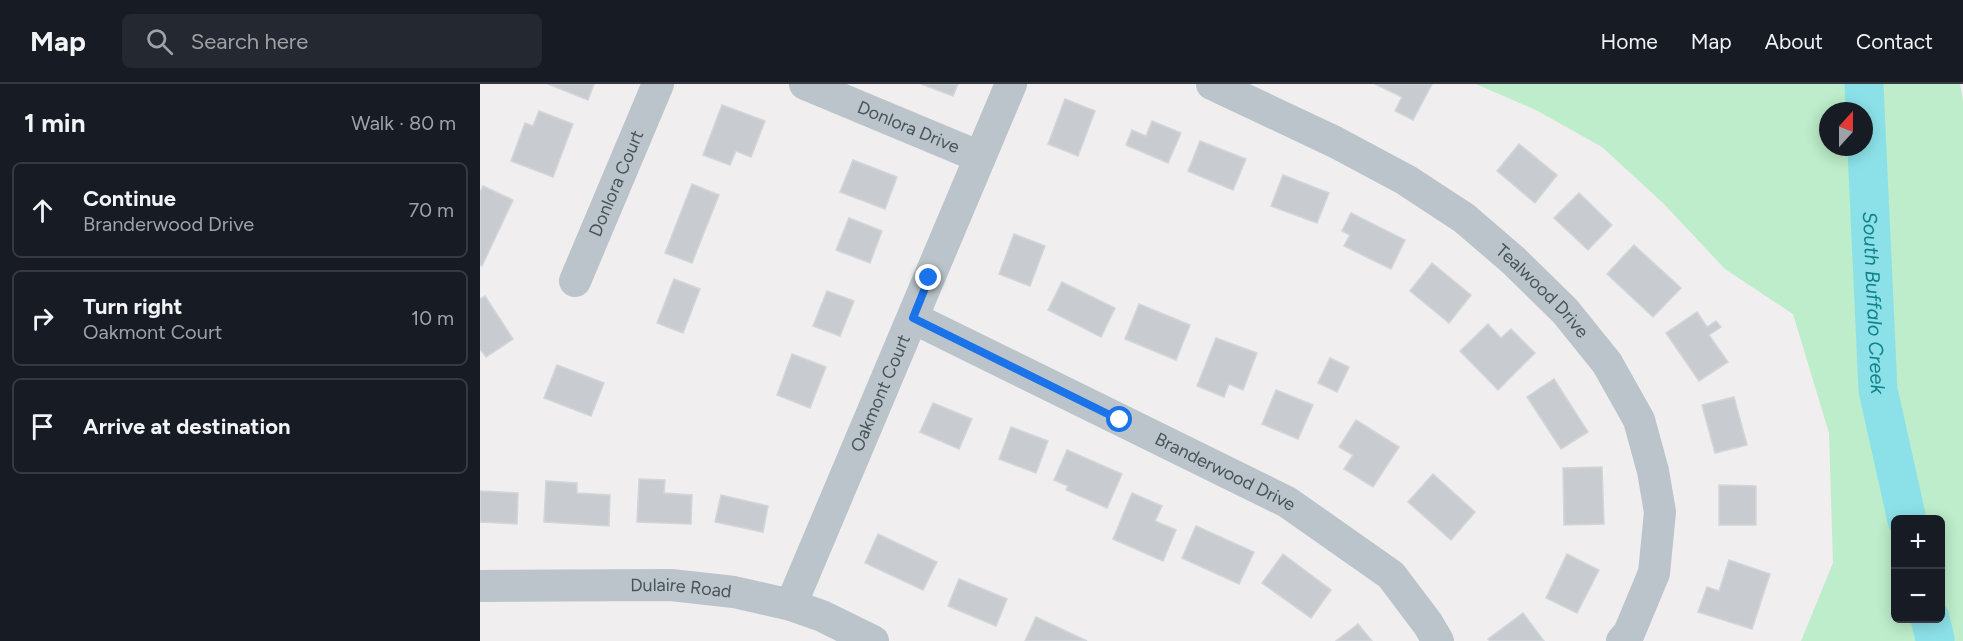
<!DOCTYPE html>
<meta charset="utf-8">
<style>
:root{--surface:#171b24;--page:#242831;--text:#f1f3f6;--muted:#9ea1a6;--line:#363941}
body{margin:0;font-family:Figtree,sans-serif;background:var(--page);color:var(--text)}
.controls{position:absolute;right:18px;bottom:18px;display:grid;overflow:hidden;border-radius:9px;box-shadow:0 3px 15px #0003}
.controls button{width:54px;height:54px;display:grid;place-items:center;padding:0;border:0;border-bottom:2px solid var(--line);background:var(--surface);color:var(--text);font:30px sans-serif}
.compass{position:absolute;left:1339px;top:18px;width:54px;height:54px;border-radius:50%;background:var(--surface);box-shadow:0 3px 15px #0003;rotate:21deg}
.stop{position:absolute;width:18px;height:18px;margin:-14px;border:4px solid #1a73e8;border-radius:50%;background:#fff}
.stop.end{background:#1a73e8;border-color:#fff;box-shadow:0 2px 6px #0008}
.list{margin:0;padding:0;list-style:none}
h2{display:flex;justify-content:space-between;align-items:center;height:78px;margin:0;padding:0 24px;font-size:26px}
h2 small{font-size:20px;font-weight:400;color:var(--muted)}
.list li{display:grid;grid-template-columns:39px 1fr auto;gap:18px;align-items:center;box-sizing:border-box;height:96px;margin:0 12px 12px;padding:0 12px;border:2px solid var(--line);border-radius:9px}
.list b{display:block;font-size:22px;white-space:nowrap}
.list p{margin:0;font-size:20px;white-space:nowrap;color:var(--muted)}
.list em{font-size:20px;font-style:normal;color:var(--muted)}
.icon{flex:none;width:33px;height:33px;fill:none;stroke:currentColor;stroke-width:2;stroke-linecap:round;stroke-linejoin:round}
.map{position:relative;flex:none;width:1483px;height:557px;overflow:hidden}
header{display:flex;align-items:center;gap:36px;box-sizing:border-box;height:84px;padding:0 30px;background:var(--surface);border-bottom:2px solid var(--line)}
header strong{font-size:28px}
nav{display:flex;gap:33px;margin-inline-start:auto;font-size:21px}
.search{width:420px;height:54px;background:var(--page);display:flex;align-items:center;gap:15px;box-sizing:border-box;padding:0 21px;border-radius:9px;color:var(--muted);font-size:22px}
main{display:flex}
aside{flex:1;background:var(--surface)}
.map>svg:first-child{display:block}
.green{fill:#bdedca;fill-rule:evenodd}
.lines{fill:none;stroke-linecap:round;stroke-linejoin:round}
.river{stroke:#8ce1e8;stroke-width:39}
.building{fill:#c8ccd0;stroke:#d2d5d9;stroke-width:1.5}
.minor{stroke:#bac4ca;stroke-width:32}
.route{stroke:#1a73e8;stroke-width:8}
.labels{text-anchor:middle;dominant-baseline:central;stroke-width:6;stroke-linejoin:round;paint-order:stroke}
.street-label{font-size:18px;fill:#47545a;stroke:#fff}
.water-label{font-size:20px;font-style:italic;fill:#11838d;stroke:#fff}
</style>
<header>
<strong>Map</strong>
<div class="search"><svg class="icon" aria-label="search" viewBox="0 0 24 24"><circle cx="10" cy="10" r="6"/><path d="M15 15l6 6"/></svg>Search here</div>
<nav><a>Home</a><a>Map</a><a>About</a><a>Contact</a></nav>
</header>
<main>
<aside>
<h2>1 min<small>Walk · 80 m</small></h2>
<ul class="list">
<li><svg class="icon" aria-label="ahead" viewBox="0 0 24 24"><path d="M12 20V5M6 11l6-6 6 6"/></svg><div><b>Continue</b><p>Branderwood Drive</p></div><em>70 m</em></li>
<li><svg class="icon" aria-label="right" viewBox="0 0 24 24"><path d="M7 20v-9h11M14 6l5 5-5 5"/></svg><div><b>Turn right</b><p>Oakmont Court</p></div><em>10 m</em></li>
<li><svg class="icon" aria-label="arrive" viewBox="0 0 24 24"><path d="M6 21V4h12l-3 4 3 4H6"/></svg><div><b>Arrive at destination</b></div></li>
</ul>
</aside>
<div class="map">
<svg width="1483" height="557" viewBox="0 0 1483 557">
<rect width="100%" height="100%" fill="#f0eeee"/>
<path class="green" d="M996,0h484l3,17v540h-162l32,-78 -4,-130 -36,-119 -68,-45 -62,-66 -61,-56 -66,-37zM1348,27h36v36h-36zM1416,436h44v98h-44z"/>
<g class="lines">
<g class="river">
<path id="s1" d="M1384,0l14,306 29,130"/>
<polyline points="1450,534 1455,555"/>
</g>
</g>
<g class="building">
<polygon points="68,0 114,0 108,16"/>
<polygon points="441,0 478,0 473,12"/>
<polygon points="895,0 952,0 933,36 915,27 922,13"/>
<polygon points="585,15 615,27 598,72 568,60"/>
<polygon points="242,21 285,37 271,73 256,67 250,81 223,71"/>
<polygon points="59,27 93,40 73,93 31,77 45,39 53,42"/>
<polygon points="672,37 701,49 688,79 646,61 652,46 666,52"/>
<polygon points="720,57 766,75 753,106 708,87"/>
<polygon points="1039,60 1077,91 1055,119 1017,87"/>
<polygon points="373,76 417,93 405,125 360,108"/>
<polygon points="803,91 849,109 837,139 791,122"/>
<polygon points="212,100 239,111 212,179 185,169"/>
<polygon points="3,102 33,116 2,182 0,181 0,109"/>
<polygon points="1099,109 1132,141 1108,166 1074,134"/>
<polygon points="871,129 925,156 911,185 864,162 870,151 862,147"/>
<polygon points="369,134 402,147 390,179 356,166"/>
<polygon points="534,150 565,162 550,202 519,190"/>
<polygon points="1154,161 1201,204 1173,233 1127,190"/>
<polygon points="952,179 991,211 969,239 930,207"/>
<polygon points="194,195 220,205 203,249 177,239"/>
<polygon points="582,198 635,224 621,253 568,226"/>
<polygon points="347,207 374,217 360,252 333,242"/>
<polygon points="5,212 33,255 6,273 0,265 0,215"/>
<polygon points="659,220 710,241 696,276 645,255"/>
<polygon points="1217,228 1227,243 1236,237 1241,243 1229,251 1248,278 1219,297 1186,249"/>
<polygon points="1008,240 1021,254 1031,245 1055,269 1018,306 980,267"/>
<polygon points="736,254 777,269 763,306 749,300 744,313 717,302"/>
<polygon points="312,270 346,283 330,324 297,311"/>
<polygon points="850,274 869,283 857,308 838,299"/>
<polygon points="77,281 124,299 111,332 64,314"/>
<polygon points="1074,295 1108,348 1081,365 1047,313"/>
<polygon points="796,306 833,321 818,355 782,340"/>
<polygon points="1254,313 1267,361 1235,369 1222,321"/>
<polygon points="453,319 492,335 479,365 440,348"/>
<polygon points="876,336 919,363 893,403 864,385 873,371 859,363"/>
<polygon points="531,343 568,357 556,389 519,375"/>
<polygon points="587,366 642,390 627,424 586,406 588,402 574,396"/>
<polygon points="1122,383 1124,440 1084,441 1083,384"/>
<polygon points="953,390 995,428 971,456 928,418"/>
<polygon points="159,395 185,396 184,409 212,411 211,440 157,438"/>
<polygon points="66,397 97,399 97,409 130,411 129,442 64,438"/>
<polygon points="1239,401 1276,402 1276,441 1239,441"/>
<polygon points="0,407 38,409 37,440 0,438"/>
<polygon points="652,409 682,422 675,437 696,446 683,477 633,455"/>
<polygon points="241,411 288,422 283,448 235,438"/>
<polygon points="716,442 774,468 759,500 702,474"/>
<polygon points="398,450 457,478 443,506 385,479"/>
<polygon points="803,470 851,506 831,534 782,499"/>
<polygon points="1087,470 1119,486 1097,529 1066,514"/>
<polygon points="1249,476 1290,490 1272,545 1218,528 1227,503 1239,507"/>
<polygon points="479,495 527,515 516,542 468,522"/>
<polygon points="1043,529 1064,557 1010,557 1008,555"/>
<polygon points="556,533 607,557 545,557"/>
<polygon points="878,540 892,557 856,557"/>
</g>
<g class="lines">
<g class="minor">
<path id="s2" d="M325,0l175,73"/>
<path id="s3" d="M732,0l123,58 71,38 58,38 50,43 51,50 42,52 32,57 14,51 7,41 -6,61 -25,60 -7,8"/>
<path id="s4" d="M95,197l83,-197"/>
<path id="s5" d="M433,234l374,184 104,73 37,49 10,17"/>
<path id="s6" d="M0,502l191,-1 63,7 57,13 31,11 51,25"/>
<path id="s7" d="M311,521l220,-521"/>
</g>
</g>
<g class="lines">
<polyline class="route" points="449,194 433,234 640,336"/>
</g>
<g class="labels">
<g class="street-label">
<text stroke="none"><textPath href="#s2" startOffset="112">Donlora Drive</textPath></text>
<text stroke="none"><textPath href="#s4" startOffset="106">Donlora Court</textPath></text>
<text stroke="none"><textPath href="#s3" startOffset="393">Tealwood Drive</textPath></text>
<text stroke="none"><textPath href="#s7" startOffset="230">Oakmont Court</textPath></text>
<text stroke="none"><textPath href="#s5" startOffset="348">Branderwood Drive</textPath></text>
<text stroke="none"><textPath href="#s6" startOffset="201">Dulaire Road</textPath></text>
</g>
<g class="water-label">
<text stroke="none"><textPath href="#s1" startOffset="219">South Buffalo Creek</textPath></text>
</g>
</g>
</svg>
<div class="controls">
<button>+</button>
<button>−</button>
</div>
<svg class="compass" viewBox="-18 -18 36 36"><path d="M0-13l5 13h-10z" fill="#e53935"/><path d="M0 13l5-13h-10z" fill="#9ea1a6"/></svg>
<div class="stop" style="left:640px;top:336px"></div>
<div class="stop end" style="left:449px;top:194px"></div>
</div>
</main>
